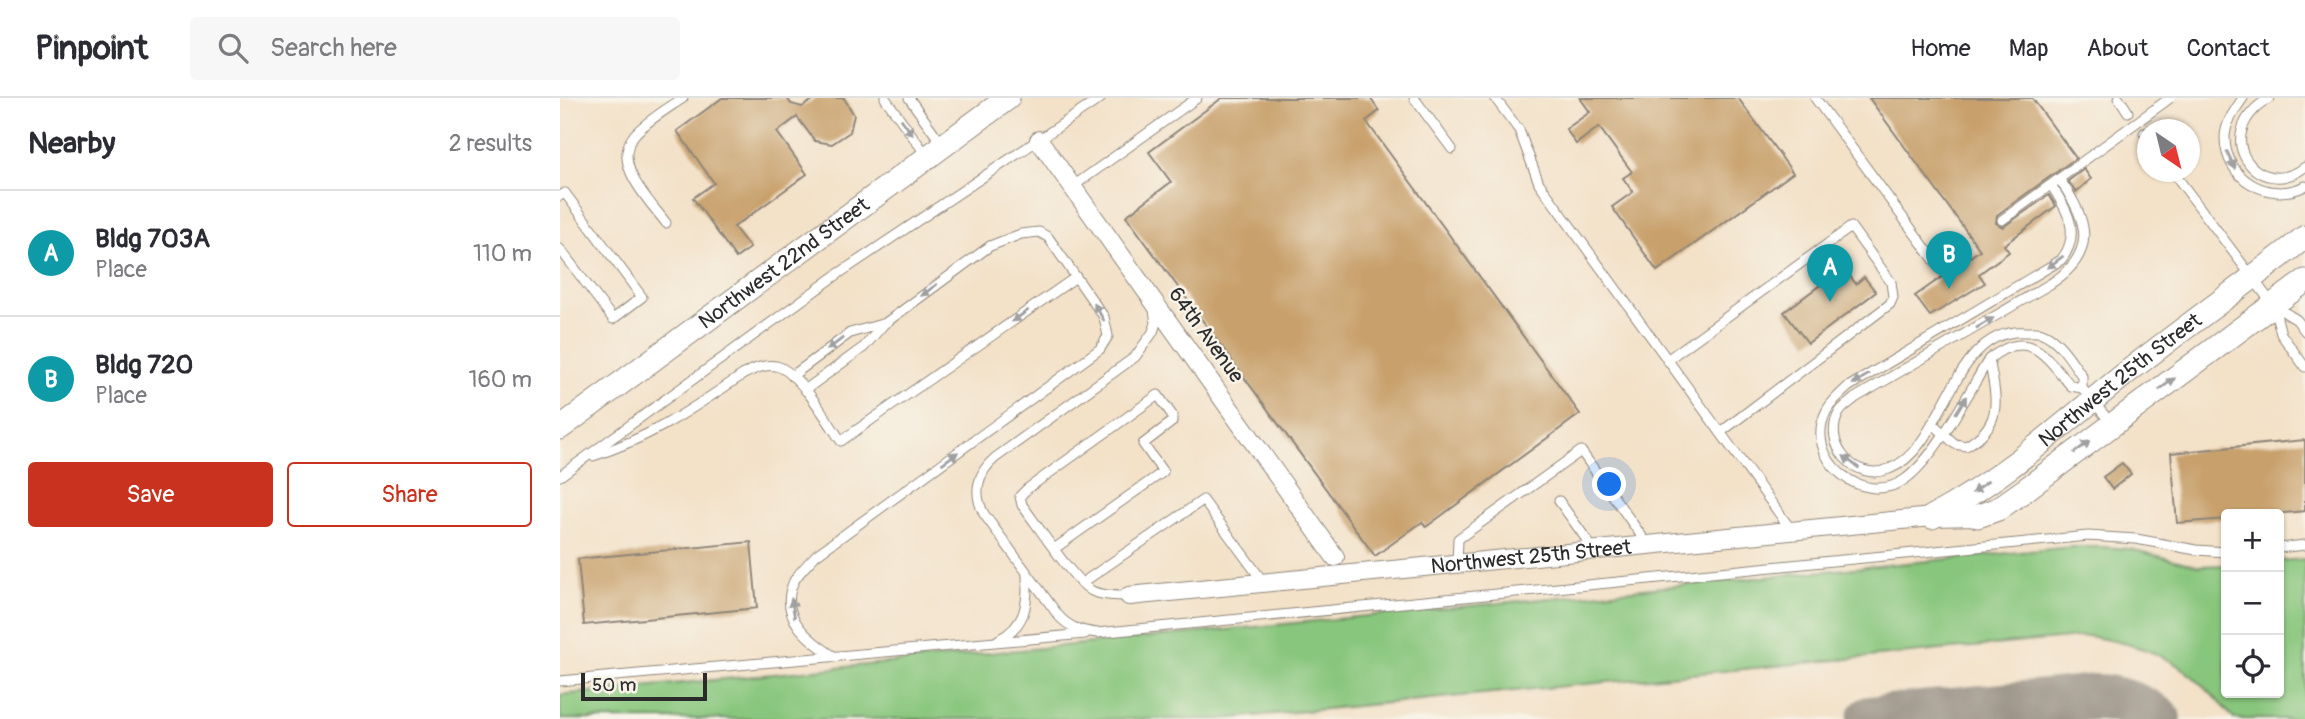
<!DOCTYPE html>
<meta charset="utf-8">
<style>
:root{--surface:#fff;--page:#f7f7f7;--text:#2b2b33;--muted:#7c7c81;--line:#e1e1e2;--accent:#c8321e}
body{margin:0;font-family:Pangolin,sans-serif;background:var(--page);color:var(--text)}
.controls{position:absolute;right:21px;bottom:21px;display:grid;overflow:hidden;border-radius:7px;box-shadow:0 2px 5px #0004}
.controls button{width:63px;height:63px;display:grid;place-items:center;padding:0;border:0;border-bottom:2px solid var(--line);background:var(--surface);color:var(--text);font:35px sans-serif}
.compass{position:absolute;left:1577px;top:21px;width:63px;height:63px;border-radius:50%;background:var(--surface);box-shadow:0 2px 5px #0004;rotate:145deg}
.scale{position:absolute;left:21px;bottom:18px;width:126px;box-sizing:border-box;padding-left:7px;border:4px solid #2b2b2b;border-top:0;font-size:19px;line-height:24px;white-space:nowrap;color:#2b2b2b;-webkit-text-stroke:5px #f7f3e8;paint-order:stroke}
.you{position:absolute;left:1050px;top:387px;width:24px;height:24px;margin:-18px;border:5px solid #fff;border-radius:50%;background:#1a73e8;box-shadow:0 0 0 10px #1a73e833}
.badge{display:grid;place-items:center;width:46px;height:46px;border-radius:50%;background:var(--accent);color:#fff;font-size:23px;font-weight:700}
.pin{position:absolute;translate:-50% -58px;filter:drop-shadow(0 2px 4px #0008)}
.pin::after{content:'';position:absolute;top:37px;width:24px;height:21px;background:inherit;clip-path:polygon(0 0,100% 0,50% 100%)}
.list{margin:0;padding:0;list-style:none}
h2{display:flex;justify-content:space-between;align-items:center;height:91px;margin:0;padding:0 28px;font-size:30px}
h2 small{font-size:23px;font-weight:400;color:var(--muted)}
.list li{display:grid;grid-template-columns:46px 1fr auto;gap:21px;align-items:center;box-sizing:border-box;height:126px;padding:0 28px;border-top:2px solid var(--line)}
.list b{display:block;font-size:26px;white-space:nowrap}
.list p{margin:0;font-size:23px;white-space:nowrap;color:var(--muted)}
.list em{font-size:23px;font-style:normal;color:var(--muted)}
.actions{display:flex;gap:14px;padding:21px 28px}
.actions a{flex:1;padding:16px 0;border:2px solid var(--accent);border-radius:7px;text-align:center;font-size:24px;color:var(--accent)}
.actions .main{background:var(--accent);color:#fff}
.icon{flex:none;width:38px;height:38px;fill:none;stroke:currentColor;stroke-width:2;stroke-linecap:round;stroke-linejoin:round}
.map{position:relative;flex:none;width:1745px;height:621px;overflow:hidden}
header{display:flex;align-items:center;gap:42px;box-sizing:border-box;height:98px;padding:0 35px;background:var(--surface);border-bottom:2px solid var(--line)}
header strong{font-size:33px}
nav{display:flex;gap:38px;margin-inline-start:auto;font-size:24px}
.search{width:490px;height:63px;background:var(--page);display:flex;align-items:center;gap:18px;box-sizing:border-box;padding:0 24px;border-radius:7px;color:var(--muted);font-size:26px}
main{display:flex}
aside{flex:1;background:var(--surface)}
.map>svg:first-child{display:block}
.green{fill:#88c67d;stroke:#5a7854;stroke-width:2}
.lines{fill:none;stroke-linecap:round;stroke-linejoin:round}
.taxiway{stroke:#8f867a;stroke-width:46}
.building{fill:#c8a06c}
.service-casing{stroke:#8f867a;stroke-width:11}
.minor-casing{stroke:#8f867a;stroke-width:20}
.tertiary-casing{stroke:#8f867a;stroke-width:25}
.service{stroke:#fff;stroke-width:9}
.minor{stroke:#fff;stroke-width:18}
.tertiary{stroke:#fff;stroke-width:23}
.service-bridge-casing{stroke:#8f867a;stroke-width:11;stroke-linecap:butt}
.service-bridge{stroke:#fff;stroke-width:9}
.oneway{fill:#a0a0a0}
.labels{text-anchor:middle;dominant-baseline:central;stroke-width:5;stroke-linejoin:round;paint-order:stroke}
.street-label{font-size:21px;fill:#2b2b2b;stroke:#f7f3e8}
</style>
<header>
<strong>Pinpoint</strong>
<div class="search"><svg class="icon" aria-label="search" viewBox="0 0 24 24"><circle cx="10" cy="10" r="6"/><path d="M15 15l6 6"/></svg>Search here</div>
<nav><a>Home</a><a>Map</a><a>About</a><a>Contact</a></nav>
</header>
<main>
<aside>
<h2>Nearby<small>2 results</small></h2>
<ul class="list">
<li><span class="badge" style="background:#0f9aa8">A</span><div><b>Bldg 703A</b><p>Place</p></div><em>110 m</em></li>
<li><span class="badge" style="background:#0f9aa8">B</span><div><b>Bldg 720</b><p>Place</p></div><em>160 m</em></li>
</ul>
<div class="actions"><a class="main">Save</a><a>Share</a></div>
</aside>
<div class="map">
<svg width="1745" height="621" viewBox="0 0 1745 621">
<rect width="100%" height="100%" fill="#f7f3e8"/>
<filter id="ink" filterUnits="userSpaceOnUse"><feTurbulence type="fractalNoise" baseFrequency=".0143" numOctaves="2"/><feDisplacementMap in="SourceGraphic" scale="14" xChannelSelector="R" yChannelSelector="G"/><feConvolveMatrix kernelMatrix="1 2 1 2 8 2 1 2 1" color-interpolation-filters="sRGB"/></filter>
<filter id="wash" filterUnits="userSpaceOnUse"><feTurbulence type="fractalNoise" baseFrequency=".00686" numOctaves="4" result="noise"/><feDisplacementMap in="SourceGraphic" scale="28" xChannelSelector="R" yChannelSelector="G"/><feGaussianBlur stdDeviation="1.57" result="paint"/><feColorMatrix in="noise" values="0 0 0 0 0 0 0 0 0 0 0 0 0 0 0 0 0 1.4 0 .05"/><feComposite in="paint" operator="in"/></filter>
<g filter="url(#wash)">
<rect width="100%" height="100%" fill="#f3e1c8"/>
<path class="green" d="M1511,449h32l28,2 67,17 28,-1v128h53v-132l26,-2v160h-71c-49,-57 -72,-70 -146,-83l-867,83h-661v-24z"/>
<g class="lines">
<path class="taxiway" d="M1310,621l226,-22c24,1 43,8 62,22"/>
</g>
<g id="blocks">
<g class="building">
<polygon points="162,0 227,0 231,6 242,9 256,0 284,0 294,17 290,34 272,46 255,43 237,19 217,34 247,76 174,129 190,150 176,160 133,100 154,85 117,33"/>
<polygon points="662,0 810,0 819,13 806,23 1020,316 866,429 862,424 815,458 566,118 611,84 589,54"/>
<polygon points="1020,0 1178,0 1233,75 1097,173 1052,109 1073,94 1063,80 1072,74 1039,29 1016,46 1006,31 1030,14"/>
<polygon points="1309,0 1472,0 1516,60 1437,117 1436,125 1443,129 1489,97 1496,108 1444,147 1449,154 1419,176 1425,185 1370,218 1355,198 1420,152"/>
<polygon points="1524,71 1531,81 1516,94 1508,83"/>
<polygon points="1290,178 1296,186 1304,179 1316,194 1248,245 1224,214 1267,182 1273,191"/>
<polygon points="1745,342 1745,413 1713,416 1666,416 1666,421 1617,425 1611,355"/>
<polygon points="1562,365 1571,376 1552,391 1543,379"/>
<polygon points="191,444 197,510 24,527 18,461"/>
</g>
</g>
</g>
<g filter="url(#ink)">
<use href="#blocks" fill-opacity="0" stroke="#8f867a" stroke-width="2"/>
<g class="lines">
<g class="service-casing">
<g id="service">
<polyline points="325,0 367,58"/>
<polyline points="349,0 382,46"/>
<polyline points="854,0 892,51"/>
<polyline points="935,0 959,32 979,85 1232,433"/>
<polyline points="1255,0 1380,170"/>
<polyline points="1559,0 1568,14"/>
<path d="M1683,0c-8,12 -18,25 -18,40 0,41 44,66 80,48"/>
<path d="M1710,0c-63,36 -12,105 35,69"/>
<polyline points="1584,35 1588,40"/>
<polyline points="1613,74 1713,207 1737,222 1745,233"/>
<path d="M1499,81c29,40 40,74 -9,105l-195,114c-4,4 -13,9 -16,15 -17,30 15,70 50,56 57,-21 62,-143 137,-137 4,0 12,-1 16,1 17,6 30,29 40,43v12l29,35"/>
<path d="M1491,87c16,24 31,49 10,75l-213,127c-8,7 -16,14 -21,23 -26,48 36,98 77,70 31,-21 64,-87 85,-121 40,-32 56,-4 82,27l11,2"/>
<polyline points="512,89 637,0"/>
<polyline points="0,98 5,95 82,199 53,221 0,151"/>
<polyline points="1442,122 1518,67"/>
<path d="M106,125c-17,-23 -56,-60 -31,-89 13,-14 32,-25 48,-36"/>
<polyline points="1714,208 1721,236 1745,269"/>
<path d="M594,212l2,13 -3,9 -18,25 -140,101c-18,15 -22,36 -11,56l74,101c11,13 23,16 39,18l991,-97 48,3 60,11 30,2"/>
<polyline points="1107,262 1291,129 1331,184 1333,199 1330,206 1161,334"/>
<polyline points="232,278 290,235 322,226"/>
<path d="M245,292l59,-43 20,-23 106,-78 31,-12 18,-2 9,5 56,80 4,19 -8,13 -284,206c-7,8 -17,17 -22,26 -17,36 16,60 41,76"/>
<path d="M1372,325l23,21 11,2c39,-22 30,-49 23,-87"/>
<path d="M33,358c60,-19 100,-48 151,-82 10,-5 20,-10 32,-8 23,5 52,56 65,75l235,-164"/>
<polyline points="0,378 278,176 541,0"/>
<polyline points="999,403 1034,452"/>
<polyline points="1719,450 1745,447"/>
<path d="M494,451l109,-77 -20,-28 29,-22v-7l-14,-20 -131,94 -7,7 2,9c14,18 52,77 70,86 11,5 25,5 37,5"/>
<polyline points="897,466 898,441 1021,353 1088,447"/>
<polyline points="522,485 643,402 704,485"/>
<path d="M438,542c28,-14 30,-36 29,-65"/>
<polyline points="0,583 525,536"/>
</g>
</g>
<g class="minor-casing">
<g id="minor">
<polyline points="479,42 775,459"/>
<path id="s1" d="M569,498l803,-79 46,-1"/>
</g>
</g>
<g class="tertiary-casing">
<g id="tertiary">
<path id="s2" d="M0,330l448,-330"/>
<polyline points="1418,418 1438,411 1465,392 1745,183"/>
<path id="s3" d="M1372,419c72,-38 134,-96 198,-147 57,-45 117,-87 175,-133"/>
</g>
</g>
<use href="#service" class="service"/>
<use href="#minor" class="minor"/>
<use href="#tertiary" class="tertiary"/>
<g class="service-bridge-casing">
<polyline id="service-bridge" points="1518,67 1610,0"/>
</g>
<use href="#service-bridge" class="service-bridge"/>
</g>
<defs><path id="oneway-solid" d="M-6-.8H1V-3.2L6.5 0L1 3.2V.8H-6Z" transform="scale(1.75)"/></defs>
<g class="oneway">
<use href="#oneway-solid" transform="translate(347 29) rotate(54)"/>
<use href="#oneway-solid" transform="translate(1671 62) rotate(65)"/>
<use href="#oneway-solid" transform="translate(1495 164) rotate(144)"/>
<use href="#oneway-solid" transform="translate(369 192) rotate(144)"/>
<use href="#oneway-solid" transform="translate(539 214) rotate(-120)"/>
<use href="#oneway-solid" transform="translate(460 218) rotate(145)"/>
<use href="#oneway-solid" transform="translate(1425 225) rotate(-30)"/>
<use href="#oneway-solid" transform="translate(275 246) rotate(143)"/>
<use href="#oneway-solid" transform="translate(1301 281) rotate(149)"/>
<use href="#oneway-solid" transform="translate(1607 286) rotate(-36)"/>
<use href="#oneway-solid" transform="translate(1401 307) rotate(-58)"/>
<use href="#oneway-solid" transform="translate(1522 349) rotate(-37)"/>
<use href="#oneway-solid" transform="translate(390 360) rotate(-36)"/>
<use href="#oneway-solid" transform="translate(1291 364) rotate(-142)"/>
<use href="#oneway-solid" transform="translate(1420 389) rotate(144)"/>
<use href="#oneway-solid" transform="translate(233 510) rotate(-100)"/>
</g>
</g>
<g class="labels">
<g class="street-label">
<text stroke="none"><textPath href="#s2" startOffset="278">Northwest 22nd Street</textPath></text>
<text transform="translate(646 237) rotate(54)">64th Avenue</text>
<text stroke="none"><textPath href="#s3" startOffset="233">Northwest 25th Street</textPath></text>
<text stroke="none"><textPath href="#s1" startOffset="404">Northwest 25th Street</textPath></text>
</g>
</g>
</svg>
<div class="controls">
<button>+</button>
<button>−</button>
<button><svg class="icon" aria-label="locate" viewBox="0 0 24 24"><circle cx="12" cy="12" r="6"/><path d="M12 2v4M12 18v4M2 12h4M18 12h4"/></svg></button>
</div>
<svg class="compass" viewBox="-18 -18 36 36"><path d="M0-13l5 13h-10z" fill="#e53935"/><path d="M0 13l5-13h-10z" fill="#7c7c81"/></svg>
<div class="scale">50 m</div>
<div class="you"></div>
<div class="pin badge" style="left:1270px;top:204px;background:#0f9aa8">A</div>
<div class="pin badge" style="left:1389px;top:191px;background:#0f9aa8">B</div>
</div>
</main>
